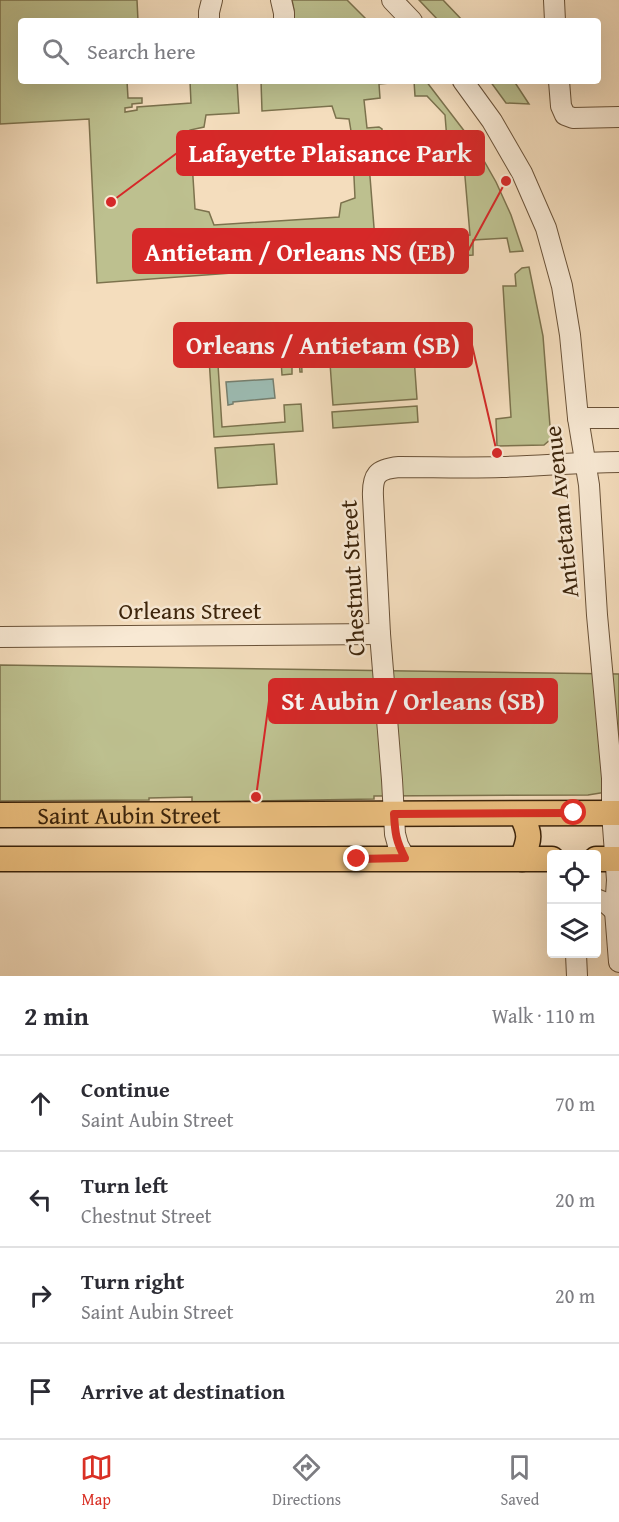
<!DOCTYPE html>
<meta charset="utf-8">
<style>
:root{--surface:#fff;--page:#f2f2f3;--text:#2b2b33;--muted:#7c7c81;--line:#e1e1e2;--accent:#d93025}
body{margin:0;font-family:"Gentium Book Plus",serif;background:var(--page);color:var(--text)}
.controls{position:absolute;right:18px;bottom:18px;display:grid;overflow:hidden;border-radius:6px;box-shadow:0 6px 24px #0002}
.controls button{width:54px;height:54px;display:grid;place-items:center;padding:0;border:0;border-bottom:2px solid var(--line);background:var(--surface);color:var(--text);font:30px sans-serif}
.stop{position:absolute;width:18px;height:18px;margin:-14px;border:4px solid #d93025;border-radius:50%;background:#fff}
.stop.end{background:#d93025;border-color:#fff;box-shadow:0 2px 6px #0008}
.list{margin:0;padding:0;list-style:none}
h2{display:flex;justify-content:space-between;align-items:center;height:78px;margin:0;padding:0 24px;font-size:26px}
h2 small{font-size:20px;font-weight:400;color:var(--muted)}
.list li{display:grid;grid-template-columns:39px 1fr auto;gap:18px;align-items:center;box-sizing:border-box;height:96px;padding:0 24px;border-top:2px solid var(--line)}
.list b{display:block;font-size:22px;white-space:nowrap}
.list p{margin:0;font-size:20px;white-space:nowrap;color:var(--muted)}
.list em{font-size:20px;font-style:normal;color:var(--muted)}
.icon{flex:none;width:33px;height:33px;fill:none;stroke:currentColor;stroke-width:2;stroke-linecap:round;stroke-linejoin:round}
.map{position:relative;flex:none;width:619px;height:976px;overflow:hidden}
.search{position:absolute;background:var(--surface);box-shadow:0 6px 24px #0002;left:18px;right:18px;top:18px;height:66px;display:flex;align-items:center;gap:15px;box-sizing:border-box;padding:0 21px;border-radius:6px;color:var(--muted);font-size:22px}
.sheet{height:462px;background:var(--surface)}
nav{display:flex;justify-content:space-around;align-items:center;box-sizing:border-box;height:84px;border-top:2px solid var(--line);background:var(--surface);font-size:16px;color:var(--muted)}
nav a{display:grid;justify-items:center;gap:3px}
nav .on{color:var(--accent)}
.map>svg:first-child{display:block}
.green{fill:#bdc08f;stroke:#7c724d;stroke-width:1.5}
.water{fill:#9cbbb2;stroke:#767f6f;stroke-width:1.5}
.lines{fill:none;stroke-linecap:round;stroke-linejoin:round}
.minor-casing{stroke:#6a5238;stroke-width:22}
.major-casing{stroke:#3c240b;stroke-width:27}
.minor{stroke:#f8e9d4;stroke-width:20}
.major{stroke:#eabe7e;stroke-width:24}
.route{stroke:#d93025;stroke-width:8}
.labels{text-anchor:middle;dominant-baseline:central;stroke-width:5;stroke-linejoin:round;paint-order:stroke}
.street-label{font-size:24px;fill:#3c240b;stroke:#f8e9d4}
.leader{fill:none;stroke:#d62828;stroke-width:2}
.callout-dot{fill:#d62828;stroke:#f8e9d4;stroke-width:2}
.callout{fill:#d62828;stroke:#d62828;stroke-width:2}
.callout-label{font-size:26px;text-anchor:middle;font-weight:bold;fill:#fff}
</style>
<div class="map">
<svg width="619" height="976" viewBox="0 0 619 976">
<rect width="100%" height="100%" fill="#f4ddbd"/>
<filter id="stains"><feTurbulence type="fractalNoise" baseFrequency=".00333" numOctaves="4"/><feColorMatrix values="0 0 0 0 .2 0 0 0 0 .09 0 0 0 0 .02 0 0 0 .5 -.17"/></filter>
<radialGradient id="worn" r=".72"><stop offset=".6" stop-color="#630" stop-opacity="0"/><stop offset="1" stop-color="#630" stop-opacity=".3"/></radialGradient>
<g class="green">
<polygon points="0,0 137,0 138,21 21,21 21,81 127,81 128,98 142,98 142,103 132,104 132,107 125,108 125,112 137,110 137,107 191,103 190,81 237,81 239,113 206,115 204,127 190,130 195,209 209,212 214,225 339,217 341,203 355,198 353,156 380,154 385,158 383,162 369,164 375,240 389,241 392,254 456,252 457,236 470,235 462,142 449,142 447,140 445,115 427,96 415,96 414,81 426,81 475,145 496,182 511,215 523,251 510,252 507,238 473,240 473,255 97,283 89,119 0,124"/>
<polygon points="292,0 347,0 368,21 293,21 294,10"/>
<polygon points="419,0 443,0 463,21 439,21"/>
<polygon points="261,81 412,81 379,84 380,98 364,100 367,128 379,127 382,129 382,134 379,136 352,137 349,119 336,118 332,106 262,111"/>
<polygon points="490,81 514,81 529,104 506,103"/>
<polygon points="529,267 543,336 551,439 544,445 497,446 496,419 511,417 503,286 516,286 515,274 522,268"/>
<polygon points="301,352 302,372 300,372 299,360 292,360 292,374 282,375 281,360 218,365 222,427 285,422 284,405 301,404 303,431 214,437 209,358"/>
<polygon points="414,357 417,399 333,405 330,363"/>
<polygon points="417,406 418,422 333,428 332,412"/>
<polygon points="274,444 277,484 218,488 215,448"/>
<polygon points="0,665 619,674 619,790 588,795 374,796 374,799 192,802 192,797 149,798 149,800 0,801"/>
</g>
<polygon class="water" points="273,379 275,398 233,402 233,404 228,405 226,382"/>
<g class="lines">
<g class="minor-casing">
<g id="minor">
<polyline points="281,0 284,13 284,21"/>
<polyline points="392,0 412,21"/>
<polyline points="554,0 555,21"/>
<polyline points="209,21 209,12 212,0"/>
<polyline points="463,81 492,121 522,173 546,228 562,286 570,335 578,418 589,485 597,615 612,778 612,813 617,880 615,911 619,962"/>
<polyline points="559,81 561,106 565,115 573,118 619,117"/>
<polyline points="578,418 619,418"/>
<polyline points="0,637 380,634"/>
<path d="M405,858l-7,-13 -3,-11 -3,-54 -12,-146 -7,-137c-1,-22 4,-28 26,-30 34,0 69,1 103,0 39,-1 78,-5 117,-5"/>
<polyline points="596,899 606,903 615,911"/>
<polyline points="576,954 577,976"/>
</g>
</g>
<g class="major-casing">
<g id="major">
<path d="M521,814c10,20 9,25 1,45"/>
<path id="s1" d="M0,815l619,-2"/>
<polyline points="0,859 552,859"/>
<polyline points="596,859 619,859"/>
</g>
</g>
<use href="#minor" class="minor"/>
<use href="#major" class="major"/>
</g>
<g class="lines">
<path class="route" d="M357,859l48,-1c-9,-17 -10,-25 -11,-44l180,-1"/>
</g>
<g class="labels">
<g class="street-label">
<text transform="translate(561 512) rotate(-96)">Antietam Avenue</text>
<text transform="translate(352 578) rotate(-93)">Chestnut Street</text>
<text x="190" y="610">Orleans Street</text>
<text stroke="none"><textPath href="#s1" startOffset="129">Saint Aubin Street</textPath></text>
</g>
</g>
<path class="leader" d="M111 202L177 153M506 181L468 251M497 453L472 345M256 797L269 701"/>
<g class="callout-dot">
<circle cx="111" cy="202" r="6"/>
<circle cx="506" cy="181" r="6"/>
<circle cx="497" cy="453" r="6"/>
<circle cx="256" cy="797" r="6"/>
</g>
<g class="callout">
<rect x="177" y="131" width="307" height="44" rx="6"/>
<rect x="133" y="229" width="335" height="44" rx="6"/>
<rect x="174" y="323" width="298" height="44" rx="6"/>
<rect x="269" y="679" width="288" height="44" rx="6"/>
</g>
<g class="callout-label">
<text x="330" y="162">Lafayette Plaisance Park</text>
<text x="300" y="261">Antietam / Orleans NS (EB)</text>
<text x="323" y="354">Orleans / Antietam (SB)</text>
<text x="413" y="710">St Aubin / Orleans (SB)</text>
</g>
<rect width="100%" height="100%" filter="url(#stains)"/>
<rect width="100%" height="100%" fill="url(#worn)"/>
</svg>
<div class="controls">
<button><svg class="icon" aria-label="locate" viewBox="0 0 24 24"><circle cx="12" cy="12" r="6"/><path d="M12 2v4M12 18v4M2 12h4M18 12h4"/></svg></button>
<button><svg class="icon" aria-label="layers" viewBox="0 0 24 24"><path d="M12 4l9 5-9 5-9-5zM3 14l9 5 9-5"/></svg></button>
</div>
<div class="stop" style="left:574px;top:813px"></div>
<div class="stop end" style="left:357px;top:859px"></div>
<div class="search"><svg class="icon" aria-label="search" viewBox="0 0 24 24"><circle cx="10" cy="10" r="6"/><path d="M15 15l6 6"/></svg>Search here</div>
</div>
<section class="sheet">
<h2>2 min<small>Walk · 110 m</small></h2>
<ul class="list">
<li><svg class="icon" aria-label="ahead" viewBox="0 0 24 24"><path d="M12 20V5M6 11l6-6 6 6"/></svg><div><b>Continue</b><p>Saint Aubin Street</p></div><em>70 m</em></li>
<li><svg class="icon" aria-label="left" viewBox="0 0 24 24"><path d="M17 20v-9H6M10 6l-5 5 5 5"/></svg><div><b>Turn left</b><p>Chestnut Street</p></div><em>20 m</em></li>
<li><svg class="icon" aria-label="right" viewBox="0 0 24 24"><path d="M7 20v-9h11M14 6l5 5-5 5"/></svg><div><b>Turn right</b><p>Saint Aubin Street</p></div><em>20 m</em></li>
<li><svg class="icon" aria-label="arrive" viewBox="0 0 24 24"><path d="M6 21V4h12l-3 4 3 4H6"/></svg><div><b>Arrive at destination</b></div></li>
</ul>
</section>
<nav>
<a class="on"><svg class="icon" aria-label="map" viewBox="0 0 24 24"><path d="M3 6l6-2 6 2 6-2v14l-6 2-6-2-6 2zM9 4v14M15 6v14"/></svg>Map</a>
<a><svg class="icon" aria-label="directions" viewBox="0 0 24 24"><path d="M12 3l9 9-9 9-9-9zM9 14v-3h6M13 9l2 2-2 2"/></svg>Directions</a>
<a><svg class="icon" aria-label="saved" viewBox="0 0 24 24"><path d="M7 4h10v16l-5-4-5 4z"/></svg>Saved</a>
</nav>
